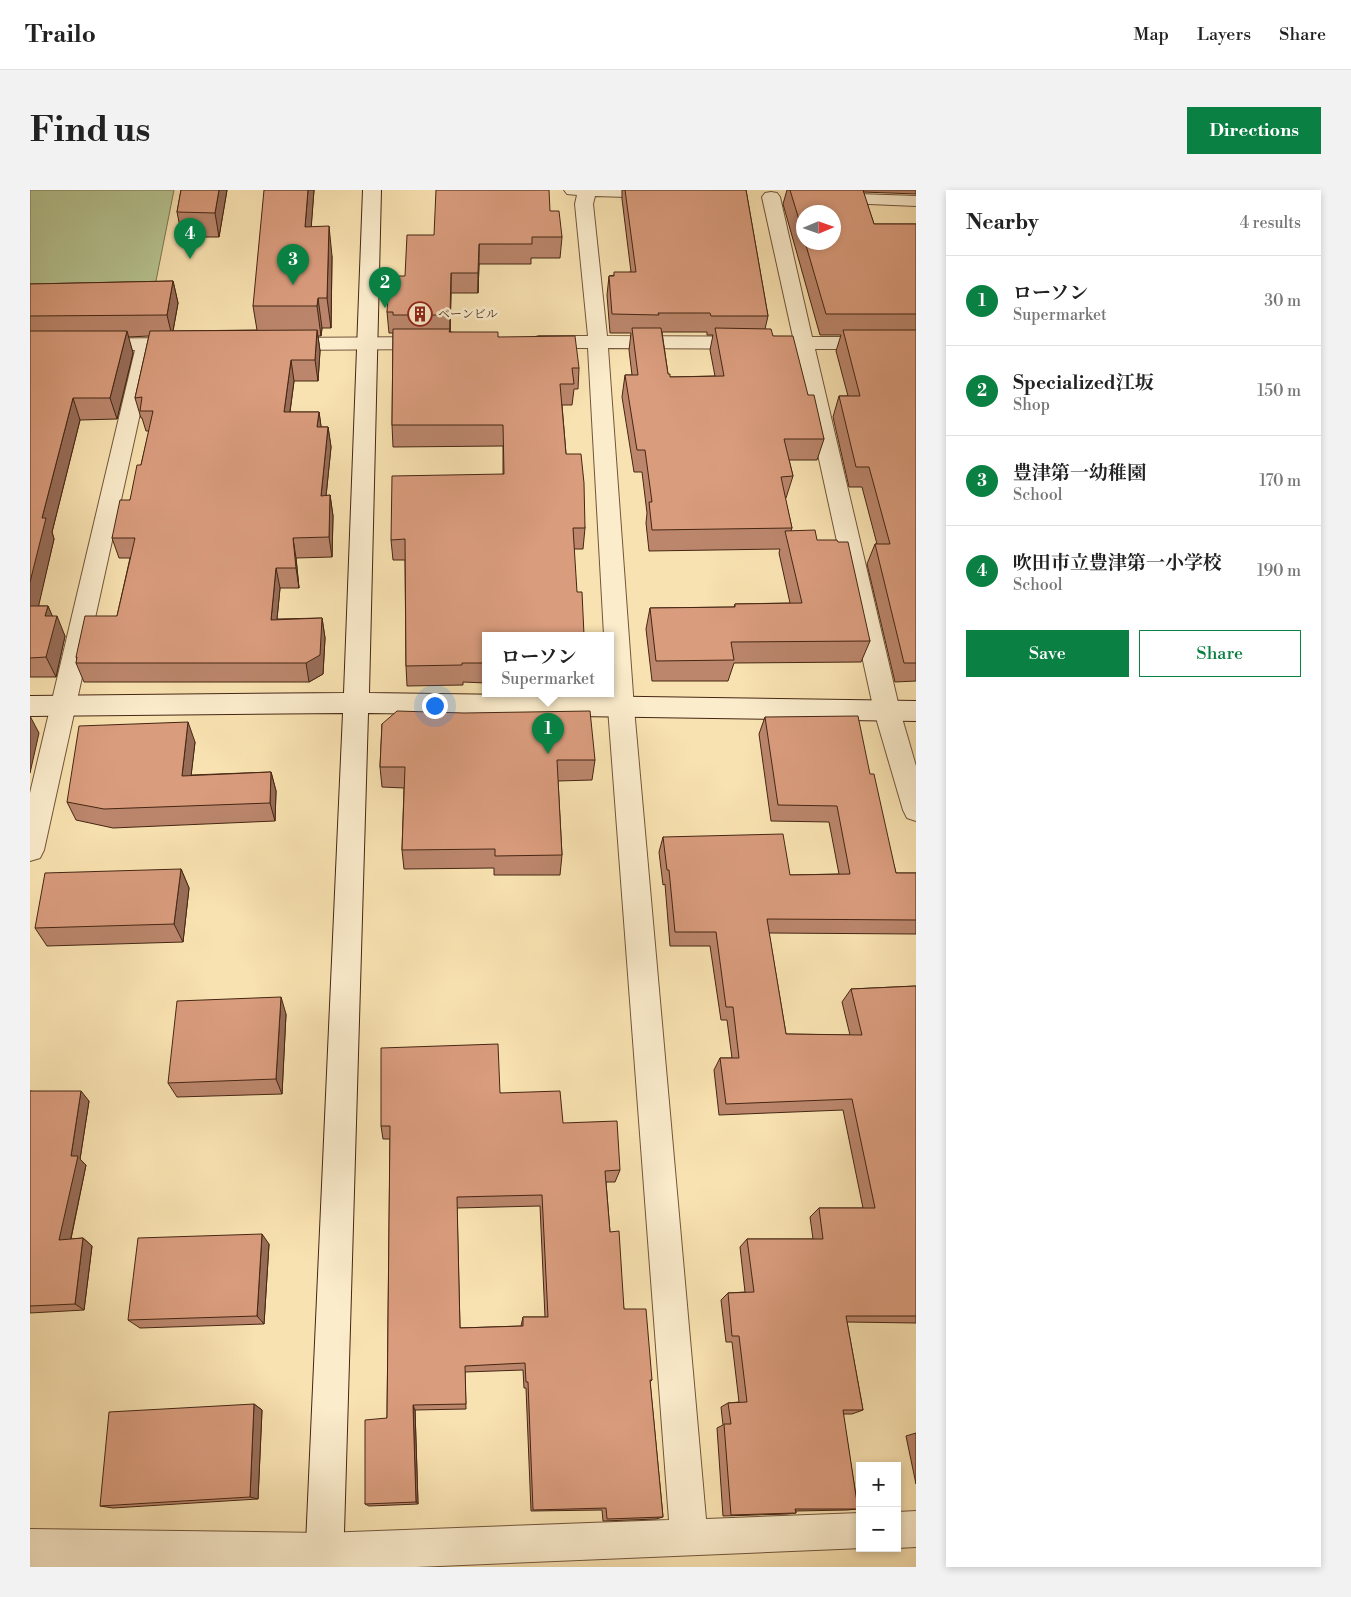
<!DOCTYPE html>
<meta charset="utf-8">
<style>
:root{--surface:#fff;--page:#f2f2f2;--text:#222;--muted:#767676;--line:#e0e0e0;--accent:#0b8043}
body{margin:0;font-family:"Libre Bodoni","Noto Serif JP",serif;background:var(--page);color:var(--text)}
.controls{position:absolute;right:15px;bottom:15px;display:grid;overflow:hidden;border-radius:0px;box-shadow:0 2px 8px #0003}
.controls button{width:45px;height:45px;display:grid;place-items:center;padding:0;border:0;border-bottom:1px solid var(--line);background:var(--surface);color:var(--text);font:25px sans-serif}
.compass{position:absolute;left:766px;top:15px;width:45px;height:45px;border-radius:50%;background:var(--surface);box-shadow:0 2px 8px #0003;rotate:88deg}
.you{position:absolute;left:404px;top:515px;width:18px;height:18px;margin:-12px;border:4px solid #fff;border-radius:50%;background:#1a73e8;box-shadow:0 0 0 8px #1a73e833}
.badge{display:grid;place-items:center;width:32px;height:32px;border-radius:50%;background:var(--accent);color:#fff;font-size:16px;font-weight:700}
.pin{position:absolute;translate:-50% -41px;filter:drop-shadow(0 1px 2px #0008)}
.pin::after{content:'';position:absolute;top:26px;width:18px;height:15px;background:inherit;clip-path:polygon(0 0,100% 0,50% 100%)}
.popup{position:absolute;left:452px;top:442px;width:132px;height:65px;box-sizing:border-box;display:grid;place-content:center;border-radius:0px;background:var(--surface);filter:drop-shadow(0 1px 4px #0005);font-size:16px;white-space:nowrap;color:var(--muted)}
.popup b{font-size:19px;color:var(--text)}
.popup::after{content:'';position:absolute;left:50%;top:100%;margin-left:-10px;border:10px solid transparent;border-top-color:var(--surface)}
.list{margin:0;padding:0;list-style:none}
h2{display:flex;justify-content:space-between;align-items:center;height:65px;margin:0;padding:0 20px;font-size:21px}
h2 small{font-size:16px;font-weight:400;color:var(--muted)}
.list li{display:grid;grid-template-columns:32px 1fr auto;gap:15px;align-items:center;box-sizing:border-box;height:90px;padding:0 20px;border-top:1px solid var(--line)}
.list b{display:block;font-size:19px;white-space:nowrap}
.list p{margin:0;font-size:16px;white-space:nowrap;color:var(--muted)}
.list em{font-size:16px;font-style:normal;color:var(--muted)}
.actions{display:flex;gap:10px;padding:15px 20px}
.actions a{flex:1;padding:11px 0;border:1px solid var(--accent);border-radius:0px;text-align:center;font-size:18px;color:var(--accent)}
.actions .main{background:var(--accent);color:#fff}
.map{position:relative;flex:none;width:886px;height:1377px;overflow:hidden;border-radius:0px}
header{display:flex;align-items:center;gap:30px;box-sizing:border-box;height:70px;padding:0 25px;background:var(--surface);border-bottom:1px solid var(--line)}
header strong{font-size:24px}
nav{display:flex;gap:28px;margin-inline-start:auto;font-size:18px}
.intro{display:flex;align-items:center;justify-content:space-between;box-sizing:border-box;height:120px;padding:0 30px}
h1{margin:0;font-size:35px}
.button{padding:12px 22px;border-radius:0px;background:var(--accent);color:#fff;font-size:18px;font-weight:700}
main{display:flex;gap:30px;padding:0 30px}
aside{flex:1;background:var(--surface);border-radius:0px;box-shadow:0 2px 8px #0003}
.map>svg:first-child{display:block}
.green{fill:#b6c491;stroke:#7e7552}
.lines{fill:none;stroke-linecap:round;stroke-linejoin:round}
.street-casing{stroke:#72553a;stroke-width:2}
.secondary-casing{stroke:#452613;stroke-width:2}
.street{fill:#fbeccc;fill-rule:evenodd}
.secondary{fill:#fbeccc;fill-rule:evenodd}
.wall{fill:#bb866c;stroke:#452613;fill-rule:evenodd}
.shaded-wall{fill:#986d58;stroke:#452613}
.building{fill:#d99c7d;stroke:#452613;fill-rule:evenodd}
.labels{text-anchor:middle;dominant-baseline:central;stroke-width:5;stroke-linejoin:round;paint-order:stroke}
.far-poi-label{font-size:12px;fill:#452613;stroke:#fbeccc;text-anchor:start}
</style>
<header>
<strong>Trailo</strong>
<nav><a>Map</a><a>Layers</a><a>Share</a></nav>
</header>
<div class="intro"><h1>Find us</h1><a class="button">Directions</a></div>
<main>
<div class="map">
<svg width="886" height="1377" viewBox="0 0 886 1377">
<rect width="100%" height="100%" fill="#f9e2b1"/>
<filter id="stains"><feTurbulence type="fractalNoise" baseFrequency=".004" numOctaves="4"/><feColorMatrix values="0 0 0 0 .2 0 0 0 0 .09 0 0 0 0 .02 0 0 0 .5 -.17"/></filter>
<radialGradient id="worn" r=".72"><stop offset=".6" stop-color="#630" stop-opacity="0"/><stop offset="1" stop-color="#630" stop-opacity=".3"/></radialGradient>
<polygon class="green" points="0,0 144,0 123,106 0,108"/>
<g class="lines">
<g class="street-casing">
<g id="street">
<polygon points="534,0 636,0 638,3 635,7 629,8 565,6 563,14 577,146 763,147 732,7 735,3 741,2 747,3 750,7 782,147 886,147 886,159 785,159 870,521 886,576 886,631 877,628 873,620 844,521 765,159 578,158 604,518 676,1329 830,1323 830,1358 833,1358 386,1377 0,1377 0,1339 294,1343 639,1330 578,518 578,503 580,503 580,445 574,445 558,158 509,158 502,156 499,152 502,148 509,146 558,146 545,14 547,5 537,4"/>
<polygon points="799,3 886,6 886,16 793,12 790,8 793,4"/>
<polygon points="401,147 408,149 411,153 408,157 401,159 251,160 244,158 241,154 244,150 251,148"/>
<polygon points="153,148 160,150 163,154 160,158 124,160 14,660 10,668 0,671 0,603 105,160 0,161 0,149"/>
<polygon points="886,1321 886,1357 867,1358 866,1358 867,1322"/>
</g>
</g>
<g class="secondary-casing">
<polygon id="secondary" points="333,0 351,0 339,503 886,511 886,531 338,523 313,1377 275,1377 313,523 0,526 0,506 314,503"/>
</g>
<use href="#street" class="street"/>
<use href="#secondary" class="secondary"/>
</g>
<g class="wall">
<polygon points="151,0 197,0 189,47 152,47 147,22"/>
<polygon points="284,0 281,37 302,66 301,138 292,138 291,146 288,146 290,161 288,191 264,191 260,222 289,222 291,237 298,237 301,257 296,306 300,305 303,326 302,367 266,368 269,398 250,398 247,429 292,428 295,448 293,484 279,492 54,492 46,473 47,470 46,467 87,426 100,368 89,368 82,348 100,310 111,275 119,241 116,241 112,228 111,228 105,208 119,146 98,147 103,163 87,229 50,230 22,342 24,349 8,416 18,416 22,426 35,446 26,487 0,487 0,94 143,91 148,113 143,141 227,140 223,116"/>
<path d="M592,0h124l22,126 -3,13 8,7 35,59 16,44 -7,21h-28l4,16 -7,22h-1l7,30 -1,3 26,9 53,101 -9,21 -127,1 -6,18h-76l-6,-52 4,-21 84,-1 1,-3 55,-1 -11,-50 1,-4 -131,2 -3,-28 1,-10 -5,-41h-8l-12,-75 3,-22h7l-3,-25 2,-17h-21l-3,-38 2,-19 22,-4 -9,-73zM632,142h45v3h6l-3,15 5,26 -45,1 -2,-3z"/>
<path d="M757,0h129v4l-53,-2 11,32h42v457l-21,1 -28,-118 8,-20h2l-15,-57h-13l-16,-70 6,-21h9l-12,-45 5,-16h-21l-37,-131zM774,22l30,30h-30z"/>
<polygon points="520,21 532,47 530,68 501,68 501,74 449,74 448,103 421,103 420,142 468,147 549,178 548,199 544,199 542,215 532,215 536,264 555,338 553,359 544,359 456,445 456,493 433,492 433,495 377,496 376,476 375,370 363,370 361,350 473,284 473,256 363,257 362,235 363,143 359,143 357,122 375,86 404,45"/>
<polygon points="735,527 840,584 866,683 886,683 886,744 739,743 756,844 820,845 812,812 821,799 886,796 886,1133 817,1132 833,1220 822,1224 813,1224 828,1319 817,1320 766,1321 766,1323 757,1324 693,1326 687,1238 693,1235 691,1217 698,1213 709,1212 702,1152 696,1152 691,1110 698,1103 715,1102 710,1057 717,1049 783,1049 780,1027 789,1018 833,1018 813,920 689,925 684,880 690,868 702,868 697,830 691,830 680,756 640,756 635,694 633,695 629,662 633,647 760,685 809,684 799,632 741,631 729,544"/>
<polygon points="352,534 565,570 562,590 528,591 532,665 530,685 464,685 464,678 374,679 372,660 374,598 352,597 350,577"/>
<polygon points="165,552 161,585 241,582 246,601 245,631 83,638 46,630 37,612"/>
<polygon points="151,679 159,698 153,752 17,756 5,738"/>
<polygon points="256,824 252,904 147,907 138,893"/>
<polygon points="0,901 59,911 50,969 56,975 41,1049 53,1048 62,1056 54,1120 0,1123"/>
<path d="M470,903l63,30 57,47 -5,12h-9l4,50 14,77 28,71 -2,2 13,135 -7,2 -53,2 -1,-11 -71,1 -5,-123h-2l-1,-18 -58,2 1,37 -51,1 3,94 -49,2 -4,-2 22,-86 3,-279h-7l-2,-13zM510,1016l5,111h-22l-2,9 -61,2 -3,-120z"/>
<polygon points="239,1054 234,1134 110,1138 98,1130"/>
<polygon points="224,1214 232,1220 228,1309 83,1318 70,1316"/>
<polygon points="886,1243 886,1294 876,1246"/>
</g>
<g class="shaded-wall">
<polygon points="189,0 197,0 189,47 185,23"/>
<polygon points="278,0 284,0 279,67 275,37"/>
<polygon points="299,36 302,66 301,138 297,108"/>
<polygon points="449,54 449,74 448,103 448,83"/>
<polygon points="421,83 421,103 420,145 420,125"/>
<polygon points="143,91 148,113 142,146 137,125"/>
<polygon points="288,108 292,138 291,146 287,116"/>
<polygon points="287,140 290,161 288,191 285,170"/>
<polygon points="97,141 103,163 87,229 80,208"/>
<polygon points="261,170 264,191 257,243 254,222"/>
<polygon points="43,208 50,230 22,342 24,349 4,436 0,429 0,392 12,328"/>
<polygon points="289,222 292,243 287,237"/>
<polygon points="298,237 301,257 294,326 291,306"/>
<polygon points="300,305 303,326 302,367 299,347"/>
<polygon points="263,348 266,368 269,398 266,378"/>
<polygon points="246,378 250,398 245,449 241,430"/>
<polygon points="18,416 25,432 27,426 35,446 26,487 16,467 15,426"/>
<polygon points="292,428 295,448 293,484 279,492 276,473"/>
<polygon points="0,526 9,543 0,583"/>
<polygon points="158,532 165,552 159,604 152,586"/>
<polygon points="241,582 246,601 245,631 240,613"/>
<polygon points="151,679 159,698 153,752 144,734"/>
<polygon points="251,807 256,824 252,904 246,889"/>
<polygon points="51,901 59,911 50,969 56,975 39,1057 29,1050 41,966"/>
<polygon points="232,1044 239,1054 234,1134 227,1126"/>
<polygon points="53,1048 62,1056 54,1120 45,1114"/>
<polygon points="224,1214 232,1220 228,1309 220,1307"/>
<polygon points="383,1215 385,1220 388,1314 386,1312"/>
</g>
<g class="building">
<polygon points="151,0 189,0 185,23 147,22"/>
<polygon points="234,0 278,0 275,37 299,36 297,108 288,108 287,116 223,116"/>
<polygon points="406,0 519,0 520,21 529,21 532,47 502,47 502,54 449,54 448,83 421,83 420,125 363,125 363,122 357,122 359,86 375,86 377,45 404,45"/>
<polygon points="595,0 716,0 738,126 681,126 680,123 628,123 629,125 582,124 579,86 584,86 584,82 606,82"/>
<polygon points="760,0 833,0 844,34 886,34 886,124 796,124 775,52 804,52 804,22 774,22 774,46"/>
<polygon points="143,91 137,125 0,126 0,94"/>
<polygon points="602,138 631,138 638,184 640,184 640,187 694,186 685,138 741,139 743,146 763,146 778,205 784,205 794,249 754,249 763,286 751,287 762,338 622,340 619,312 622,312 615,260 607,260 595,185 608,185"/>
<polygon points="363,139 420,139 419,142 468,142 468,147 545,146 549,178 542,178 544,194 530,194 536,264 551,264 554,293 555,338 543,338 547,402 552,402 554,445 456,445 456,473 432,473 432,475 376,476 375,349 361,350 362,286 474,284 473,235 362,235"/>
<polygon points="287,140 285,170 261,170 254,222 289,222 287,237 298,237 291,306 300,305 299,347 263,348 266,378 246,378 241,430 292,428 290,465 276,473 46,473 47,467 46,467 55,426 87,426 105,348 82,348 90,310 100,310 107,275 111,275 123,221 110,221 112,207 105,208 120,141"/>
<polygon points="813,140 886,140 886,473 874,473 845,354 860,354 839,277 826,277 809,206 830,206"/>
<polygon points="0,141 97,141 80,208 43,208 12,328 16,328 0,392"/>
<polygon points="785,340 787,350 807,350 808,352 818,352 840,451 701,452 704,470 626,471 620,418 705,417 705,414 772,413 755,341"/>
<polygon points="0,416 18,416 15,426 27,426 16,467 0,468"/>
<polygon points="367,521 434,523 560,521 565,570 527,570 532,665 465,666 465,659 372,660 375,577 350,577 352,534"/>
<polygon points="828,526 840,584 844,584 866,683 886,683 886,730 737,729 756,844 832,845 821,799 886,796 886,1126 816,1126 833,1220 813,1220 828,1319 765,1319 766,1323 701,1325 694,1234 701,1234 698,1213 717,1212 709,1146 702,1146 698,1103 724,1102 717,1049 793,1049 789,1018 845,1018 822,909 696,914 690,868 709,868 703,817 696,817 686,742 645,742 639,680 637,680 633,647 753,644 760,685 820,684 807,616 748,615 735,527"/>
<polygon points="158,532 152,586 241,582 240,613 74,619 37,612 49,536"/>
<polygon points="151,679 144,734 5,738 15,683"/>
<polygon points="251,807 246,889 138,893 147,811"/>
<path d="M468,854l2,49 60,-2 3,32 54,-2 3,49 -15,1 5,61 9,-1 5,78h22l6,71h-2l13,137 -56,2 -1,-11 -73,2 -5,-128h-2l-1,-19 -60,3 1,38 -53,1 3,97 -51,2v-84l22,-2 3,-292h-9v-78zM512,1005l6,122h-25v9l-63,2 -3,-131z"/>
<polygon points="0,901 51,901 41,966 48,966 29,1050 53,1048 45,1114 0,1116"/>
<polygon points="232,1044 227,1126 98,1130 108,1048"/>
<polygon points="224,1214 220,1307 70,1316 79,1222"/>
</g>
<defs>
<g id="building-ring" transform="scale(1.25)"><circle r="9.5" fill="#fbeccc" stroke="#8f2418" stroke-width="1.5"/><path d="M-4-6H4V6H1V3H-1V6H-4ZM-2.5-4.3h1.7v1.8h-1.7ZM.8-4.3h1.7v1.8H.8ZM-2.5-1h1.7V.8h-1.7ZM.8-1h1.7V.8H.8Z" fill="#8f2418"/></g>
</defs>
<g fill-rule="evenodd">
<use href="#building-ring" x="390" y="124"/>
</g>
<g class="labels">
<g class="far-poi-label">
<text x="408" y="124">ベーンビル</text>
</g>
</g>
<rect width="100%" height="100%" filter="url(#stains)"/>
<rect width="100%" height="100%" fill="url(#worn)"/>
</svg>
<div class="controls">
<button>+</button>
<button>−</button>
</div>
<svg class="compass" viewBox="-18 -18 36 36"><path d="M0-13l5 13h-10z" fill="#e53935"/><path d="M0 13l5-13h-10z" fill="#767676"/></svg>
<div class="you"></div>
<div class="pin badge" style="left:518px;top:564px">1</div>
<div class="popup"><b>ローソン</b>Supermarket</div>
<div class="pin badge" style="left:355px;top:118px">2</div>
<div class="pin badge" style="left:263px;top:95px">3</div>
<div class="pin badge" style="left:160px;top:69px">4</div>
</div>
<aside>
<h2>Nearby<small>4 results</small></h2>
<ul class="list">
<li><span class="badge">1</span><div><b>ローソン</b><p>Supermarket</p></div><em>30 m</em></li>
<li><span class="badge">2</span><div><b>Specialized江坂</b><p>Shop</p></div><em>150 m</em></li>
<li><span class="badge">3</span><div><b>豊津第一幼稚園</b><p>School</p></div><em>170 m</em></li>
<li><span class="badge">4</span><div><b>吹田市立豊津第一小学校</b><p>School</p></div><em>190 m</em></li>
</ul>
<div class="actions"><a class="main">Save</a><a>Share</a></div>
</aside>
</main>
